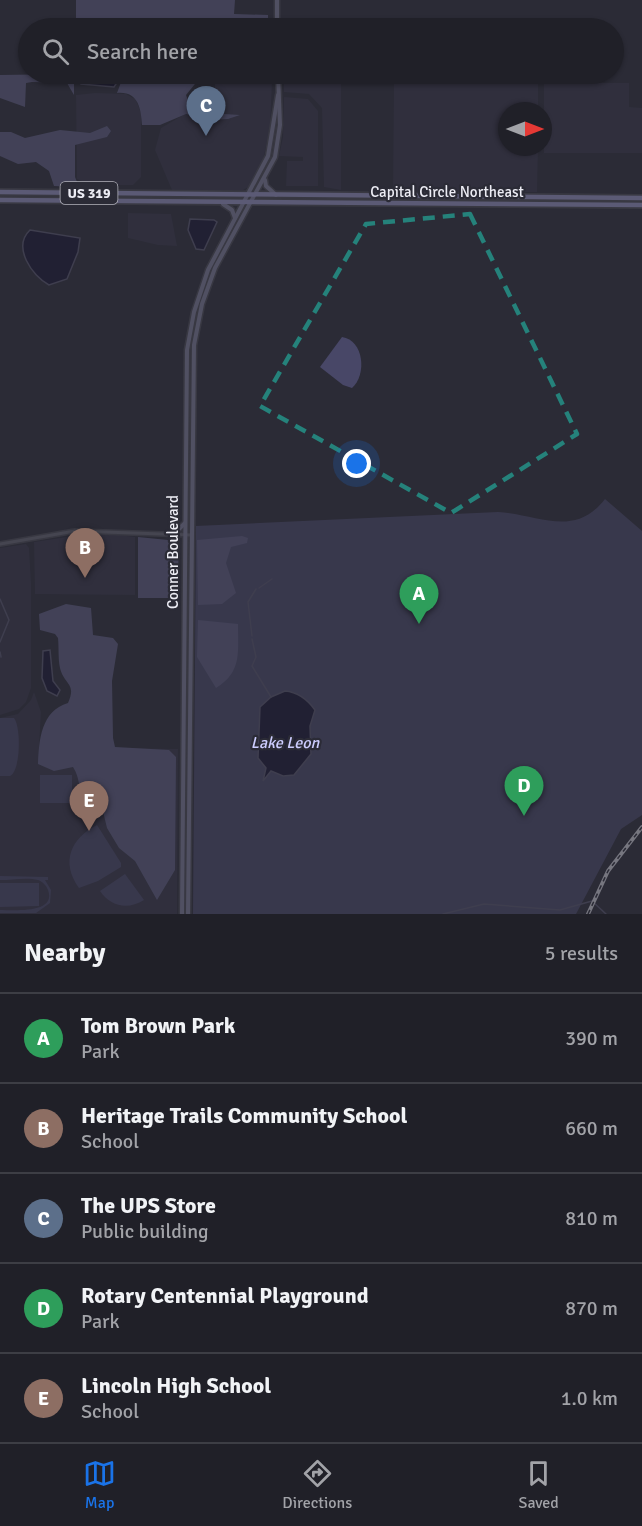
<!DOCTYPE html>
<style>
:root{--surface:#202028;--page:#282830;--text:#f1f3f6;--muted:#a2a3a8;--line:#3d3e45;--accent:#1a73e8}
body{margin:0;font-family:Signika,sans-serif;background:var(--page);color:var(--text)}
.compass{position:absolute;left:498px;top:102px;width:54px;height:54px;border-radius:50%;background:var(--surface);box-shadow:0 2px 4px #0004;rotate:90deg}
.you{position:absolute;left:357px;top:464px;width:21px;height:21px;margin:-15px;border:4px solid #fff;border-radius:50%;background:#1a73e8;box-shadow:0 0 0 9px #1a73e833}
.badge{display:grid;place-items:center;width:39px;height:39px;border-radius:50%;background:var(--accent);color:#fff;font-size:20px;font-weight:700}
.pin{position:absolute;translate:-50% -50px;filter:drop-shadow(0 2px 3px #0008)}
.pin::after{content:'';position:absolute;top:32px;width:21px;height:18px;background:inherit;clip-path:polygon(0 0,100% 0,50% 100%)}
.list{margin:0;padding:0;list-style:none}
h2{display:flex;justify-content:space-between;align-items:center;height:78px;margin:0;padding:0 24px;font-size:26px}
h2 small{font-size:20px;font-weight:400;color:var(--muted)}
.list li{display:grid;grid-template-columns:39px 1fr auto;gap:18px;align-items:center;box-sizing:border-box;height:90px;padding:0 24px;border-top:2px solid var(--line)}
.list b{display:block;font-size:22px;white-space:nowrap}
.list p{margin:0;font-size:20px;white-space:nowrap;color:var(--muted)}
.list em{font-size:20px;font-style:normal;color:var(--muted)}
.icon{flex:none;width:33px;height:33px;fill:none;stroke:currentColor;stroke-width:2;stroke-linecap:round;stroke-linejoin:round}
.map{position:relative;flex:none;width:642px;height:914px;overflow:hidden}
.search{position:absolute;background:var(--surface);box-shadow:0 2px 4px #0004;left:18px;right:18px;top:18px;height:66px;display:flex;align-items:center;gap:15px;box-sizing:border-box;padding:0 21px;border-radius:33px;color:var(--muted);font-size:22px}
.sheet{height:528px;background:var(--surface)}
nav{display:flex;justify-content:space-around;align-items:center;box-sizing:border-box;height:84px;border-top:2px solid var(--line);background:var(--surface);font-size:16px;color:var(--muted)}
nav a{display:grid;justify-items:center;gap:3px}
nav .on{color:var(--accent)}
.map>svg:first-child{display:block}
.built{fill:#353445}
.green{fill:#484767}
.forest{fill:#5d5c7f}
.water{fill:#161330;stroke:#56546b;stroke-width:1.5}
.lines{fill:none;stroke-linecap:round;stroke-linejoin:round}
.stream{stroke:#56546b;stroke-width:1.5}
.tertiary-casing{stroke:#484851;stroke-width:6}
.secondary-casing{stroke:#484851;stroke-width:7}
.primary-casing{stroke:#484851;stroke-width:8}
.tertiary{stroke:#646470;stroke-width:3}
.secondary{stroke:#7d7c98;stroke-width:4}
.primary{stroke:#9593c1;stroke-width:4.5}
.rail-casing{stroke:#d0d0d8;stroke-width:4}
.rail{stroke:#2b2b36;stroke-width:1.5;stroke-dasharray:4.5;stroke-linecap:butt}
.marked{fill:none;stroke:#25827b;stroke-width:4.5;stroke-dasharray:12 8;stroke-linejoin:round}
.labels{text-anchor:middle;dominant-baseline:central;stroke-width:4.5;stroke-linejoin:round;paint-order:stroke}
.shield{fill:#2b2b36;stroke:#b2b2bb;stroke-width:1.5}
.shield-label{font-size:14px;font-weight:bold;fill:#ececf4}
.street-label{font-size:15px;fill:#ececf4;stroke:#2b2b36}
.water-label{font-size:16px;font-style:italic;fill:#cdcdfe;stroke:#2b2b36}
</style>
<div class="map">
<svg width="642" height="914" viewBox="0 0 642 914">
<rect width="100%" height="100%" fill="#2b2b36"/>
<g class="built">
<polygon points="284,74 302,74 303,83 341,83 341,190 324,187 322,108 309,94 284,92"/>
<polygon points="215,80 272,81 270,128 263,160 250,186 243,190 172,190 155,150 161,128 185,114 200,119 215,118"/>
<polygon points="394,83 538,83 538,111 507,111 507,147 538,147 537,192 393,192"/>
<polygon points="544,83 629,83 629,107 642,108 642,153 544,153"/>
<polygon points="95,93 126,94 135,99 138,105 141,113 141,177 133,185 91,185 77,179 76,95"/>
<polygon points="284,97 308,99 318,111 318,186 286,186 287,161 303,161 303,157 279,156 283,137"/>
<polygon points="128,213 171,214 177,246 158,245 128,238"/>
<polygon points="111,534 135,537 135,595 35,594 34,542 80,535"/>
<polygon points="26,544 29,548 31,583 31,688 26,702 19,709 0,715 0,548"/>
<polygon points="34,692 41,712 39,747 178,749 177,914 0,914 0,718 18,714 31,700"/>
</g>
<g class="green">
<path d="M342,337c22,3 25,38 10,51l-9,-3 -23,-18z"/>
<path d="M605,499l37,32v284l-21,14 -45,85h-383l3,-388 302,-14c40,2 76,27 107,-13z"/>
<path d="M0,718h14c7,8 7,53 -4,58h-10z"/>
<rect x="40" y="775" width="32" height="28"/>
<path d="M97,825l24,38v4l-23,14 -19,7c-19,-26 -8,-50 18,-63z"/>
<path d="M125,874l19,26c-16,10 -33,7 -44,-9z"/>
<path d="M0,876l48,1v3h-3l6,10 -1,13 -14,10h-36v-3c13,0 57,4 48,-20 -2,-5 -5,-8 -10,-10 -11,-3 -26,0 -38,0z"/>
<polygon points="0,883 39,883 39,906 0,907"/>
</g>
<g class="forest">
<polygon points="76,0 235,0 234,14 268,15 268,22 214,20 214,28 76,28"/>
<polygon points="69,74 74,81 74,95 67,83 32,82 26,83 25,107 0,98 0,75"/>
<path d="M124,74h79l-17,21 6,17 48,3 -12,4 -20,1 -22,-6 -26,11h-18c-1,-17 -4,-34 -25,-32z"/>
<polygon points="107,126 111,131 107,137 75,145 75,177 79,187 54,186 49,171 36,162 18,164 0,156 0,132 11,132 25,138 60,130 90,133"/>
<polygon points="242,536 248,538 247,543 231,547 226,563 236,593 222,604 198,605 197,540"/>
<polygon points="138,537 178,541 179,598 138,598"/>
<path d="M66,604l25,4 2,27 20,3 5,6 -6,37 1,57 2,9 54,3 7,7 -1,113 -18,30 -22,-39 -16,-13 -12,-20 -6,-25 -5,-4 -10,1c-9,-10 -5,-21 -13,-33l-19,4 -16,-7c1,-24 3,-53 30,-61 9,-20 -4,-18 -8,-35 -2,-9 -1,-20 -2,-30l-3,-4 -15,-4 -1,-16z"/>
<path d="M198,620l40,4c0,29 4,48 -22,64l-19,-31z"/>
</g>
<g class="water">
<polygon points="79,74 115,74 116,84 114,87 81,84"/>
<polygon points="190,219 214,220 217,222 204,250 196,249 188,230"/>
<path d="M30,230l50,8 -2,14 -11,27 -18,6c-17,-9 -37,-38 -19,-55z"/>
<polygon points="50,650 53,681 60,690 57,696 47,691 42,678 43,651"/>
<path d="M285,691c13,1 22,8 30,19l-5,16 1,28 -17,21 -11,1 -12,-5 -8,10 3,-13 -8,-10 2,-51 11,-10z"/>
</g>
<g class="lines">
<g class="stream">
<polyline points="259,588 272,579"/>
<polyline points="0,599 9,620 0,642"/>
<polyline points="252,636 248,602 256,589"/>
<polyline points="252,639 256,657 252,666 271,697"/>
<polyline points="0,652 1,657"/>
<polyline points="443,914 484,904 560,910 592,901 606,914"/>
</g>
<g class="tertiary-casing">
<polyline id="tertiary" points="0,544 75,531 191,535"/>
</g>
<g class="secondary-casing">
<g id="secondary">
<polyline points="277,0 277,28"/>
<polyline points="265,180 266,186 276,195"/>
<polyline points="223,204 232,210 235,218"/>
<polyline points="174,534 185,523"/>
<polyline points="182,914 187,350 194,312 208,270 268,156 278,95"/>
<polyline points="188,914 194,345 202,304 215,268 275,157 280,125 278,74"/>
</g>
</g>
<g class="primary-casing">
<g id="primary">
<polyline points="0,192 642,198"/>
<polyline points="0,200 642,205"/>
</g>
</g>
<use href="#tertiary" class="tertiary"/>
<use href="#secondary" class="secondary"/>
<use href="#primary" class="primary"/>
<g class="rail-casing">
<polyline id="rail" points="588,914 608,871 642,827"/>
</g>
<use href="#rail" class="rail"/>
</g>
<path d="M0 0H642V914H0ZM470,214l107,220 -126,79 -191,-107 106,-182z" fill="#2b2b36" fill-opacity=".55" fill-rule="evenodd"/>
<path class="marked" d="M470,214l107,220 -126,79 -191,-107 106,-182z"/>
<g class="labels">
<rect class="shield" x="60.5" y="182" width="57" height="22" rx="4.5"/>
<g class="shield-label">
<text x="89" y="193">US 319</text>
</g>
<g class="street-label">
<text x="447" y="192">Capital Circle Northeast</text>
<text transform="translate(173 552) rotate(-90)">Conner Boulevard</text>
</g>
<g class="water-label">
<text x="285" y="743">Lake Leon</text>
</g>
</g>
</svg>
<svg class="compass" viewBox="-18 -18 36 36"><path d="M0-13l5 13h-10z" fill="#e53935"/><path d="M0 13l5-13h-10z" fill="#a2a3a8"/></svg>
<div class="you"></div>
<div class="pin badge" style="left:419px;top:624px;background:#2e9e5b">A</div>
<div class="pin badge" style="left:85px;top:578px;background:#8d6e63">B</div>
<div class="pin badge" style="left:206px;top:136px;background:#5c6f8a">C</div>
<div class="pin badge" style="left:524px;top:816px;background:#2e9e5b">D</div>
<div class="pin badge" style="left:89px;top:831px;background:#8d6e63">E</div>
<div class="search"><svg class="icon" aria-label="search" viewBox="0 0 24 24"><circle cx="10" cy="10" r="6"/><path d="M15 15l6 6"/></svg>Search here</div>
</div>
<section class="sheet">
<h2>Nearby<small>5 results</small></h2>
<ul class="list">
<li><span class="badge" style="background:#2e9e5b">A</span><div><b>Tom Brown Park</b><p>Park</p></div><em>390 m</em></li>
<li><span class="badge" style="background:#8d6e63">B</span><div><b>Heritage Trails Community School</b><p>School</p></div><em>660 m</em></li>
<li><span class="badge" style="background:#5c6f8a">C</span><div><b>The UPS Store</b><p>Public building</p></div><em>810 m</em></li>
<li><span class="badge" style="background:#2e9e5b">D</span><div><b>Rotary Centennial Playground</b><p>Park</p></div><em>870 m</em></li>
<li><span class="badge" style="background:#8d6e63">E</span><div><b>Lincoln High School</b><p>School</p></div><em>1.0 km</em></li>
</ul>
</section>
<nav>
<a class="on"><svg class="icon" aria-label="map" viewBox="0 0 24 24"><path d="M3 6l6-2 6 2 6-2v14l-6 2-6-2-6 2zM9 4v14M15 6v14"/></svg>Map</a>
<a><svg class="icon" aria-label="directions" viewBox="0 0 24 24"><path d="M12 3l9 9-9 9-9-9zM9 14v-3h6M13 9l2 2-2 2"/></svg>Directions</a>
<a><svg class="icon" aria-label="saved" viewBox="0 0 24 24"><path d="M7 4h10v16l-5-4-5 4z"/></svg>Saved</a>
</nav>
